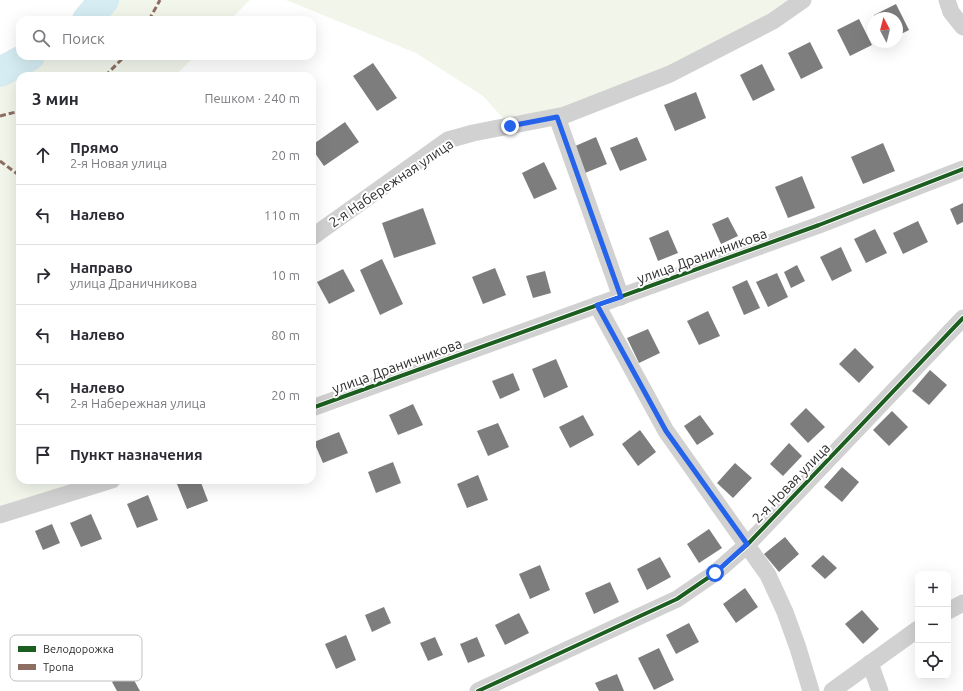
<!DOCTYPE html>
<html lang="ru">
<meta charset="utf-8">
<style>
:root{--surface:#fff;--page:#f7f7f7;--text:#2b2b33;--muted:#7c7c81;--line:#e1e1e2}
body{margin:0;font-family:Ubuntu,sans-serif;background:var(--page);color:var(--text)}
.controls{position:absolute;right:12px;bottom:12px;display:grid;overflow:hidden;border-radius:8px;box-shadow:0 4px 16px #0002}
.controls button{width:36px;height:36px;display:grid;place-items:center;padding:0;border:0;border-bottom:1px solid var(--line);background:var(--surface);color:var(--text);font:20px sans-serif}
.compass{position:absolute;left:867px;top:12px;width:36px;height:36px;border-radius:50%;background:var(--surface);box-shadow:0 4px 16px #0002;rotate:353deg}
.stop{position:absolute;width:12px;height:12px;margin:-9px;border:3px solid #2563eb;border-radius:50%;background:#fff}
.stop.end{background:#2563eb;border-color:#fff;box-shadow:0 1px 4px #0008}
.list{margin:0;padding:0;list-style:none}
h2{display:flex;justify-content:space-between;align-items:center;height:52px;margin:0;padding:0 16px;font-size:17px}
h2 small{font-size:13px;font-weight:400;color:var(--muted)}
.list li{display:grid;grid-template-columns:26px 1fr auto;gap:12px;align-items:center;box-sizing:border-box;height:60px;padding:0 16px;border-top:1px solid var(--line)}
.list b{display:block;font-size:15px;white-space:nowrap}
.list p{margin:0;font-size:13px;white-space:nowrap;color:var(--muted)}
.list em{font-size:13px;font-style:normal;color:var(--muted)}
.icon{flex:none;width:22px;height:22px;fill:none;stroke:currentColor;stroke-width:2;stroke-linecap:round;stroke-linejoin:round}
.map{position:relative;flex:none;width:963px;height:691px;overflow:hidden}
.search{position:absolute;background:var(--surface);box-shadow:0 4px 16px #0002;left:16px;top:16px;width:300px;height:44px;display:flex;align-items:center;gap:10px;box-sizing:border-box;padding:0 14px;border-radius:12px;color:var(--muted);font-size:15px}
.panel{position:absolute;background:var(--surface);box-shadow:0 4px 16px #0002;left:16px;top:72px;width:300px;height:412px;border-radius:12px}
.map>svg:first-child{display:block}
.green{fill:#f1f5ea}
.lines{fill:none;stroke-linecap:round;stroke-linejoin:round}
.river{stroke:#d4ecf2;stroke-width:30}
.building{fill:#7d7d7d}
.minor{stroke:#d1d1d1;stroke-width:17}
.quiet{stroke:#8d6e63;stroke-width:3;stroke-dasharray:6 3;stroke-linecap:butt}
.cycleway-casing{stroke:#fff;stroke-width:6}
.cycleway{stroke:#1b5e20;stroke-width:4}
.route{stroke:#2563eb;stroke-width:5}
.labels{text-anchor:middle;dominant-baseline:central;stroke-width:4;stroke-linejoin:round;paint-order:stroke}
.street-label{font-size:14px;fill:#2c2c2c;stroke:#fff}
.key{fill:#fff;stroke:#c0c0c0;stroke-width:1}
.key-label{font-size:11px;fill:#2c2c2c}
</style>
<div class="map">
<svg width="963" height="691" viewBox="0 0 963 691">
<rect width="100%" height="100%" fill="#fff"/>
<g class="green">
<polygon points="104,0 250,0 230,20 87,20"/>
<polygon points="286,0 803,0 670,74 510,126 483,96 416,53"/>
<polygon points="30,56 195,56 175,76 20,76 20,480 112,480 0,514 0,72"/>
</g>
<g class="lines">
<g class="river">
<polyline points="87,20 104,0"/>
<polyline points="0,72 30,56"/>
</g>
</g>
<g class="building">
<polygon points="896,4 909,30 897,36 897,18 875,18 874,15"/>
<polygon points="859,19 872,45 850,56 837,30"/>
<polygon points="810,42 823,68 801,79 788,53"/>
<polygon points="373,63 397,98 377,111 353,76"/>
<polygon points="762,64 775,90 753,101 740,75"/>
<polygon points="696,92 706,118 675,131 664,105"/>
<polygon points="345,122 359,142 324,166 312,149 312,145"/>
<polygon points="596,137 607,164 585,173 573,147"/>
<polygon points="637,137 647,160 620,171 610,148"/>
<polygon points="883,143 895,171 863,184 851,157"/>
<polygon points="544,162 557,189 534,199 522,173"/>
<polygon points="802,176 815,208 788,218 775,187"/>
<polygon points="963,203 963,222 957,225 950,209"/>
<polygon points="423,208 436,244 394,258 382,223"/>
<polygon points="728,217 738,236 721,244 712,224"/>
<polygon points="918,221 928,242 903,254 893,233"/>
<polygon points="875,229 887,253 866,263 854,239"/>
<polygon points="668,230 678,253 658,261 649,238"/>
<polygon points="841,247 852,271 832,281 820,257"/>
<polygon points="382,259 403,304 380,315 360,270"/>
<polygon points="797,265 805,281 791,288 784,272"/>
<polygon points="495,268 506,295 483,304 472,277"/>
<polygon points="343,269 355,291 329,304 317,282"/>
<polygon points="545,271 551,293 533,298 526,276"/>
<polygon points="777,273 788,297 768,307 756,282"/>
<polygon points="747,280 760,308 744,315 732,287"/>
<polygon points="708,311 720,336 699,345 687,321"/>
<polygon points="648,329 660,353 639,363 627,338"/>
<polygon points="855,348 874,367 859,383 839,364"/>
<polygon points="556,359 568,387 544,398 532,369"/>
<polygon points="930,370 947,385 929,405 912,391"/>
<polygon points="513,373 520,390 500,399 492,381"/>
<polygon points="413,404 423,425 398,435 389,415"/>
<polygon points="806,408 825,427 808,443 790,424"/>
<polygon points="892,411 908,427 889,446 873,430"/>
<polygon points="583,415 594,435 570,448 559,427"/>
<polygon points="700,415 714,434 697,445 684,426"/>
<polygon points="498,423 509,447 488,456 477,431"/>
<polygon points="640,430 656,452 638,466 622,444"/>
<polygon points="339,432 348,453 323,463 314,442"/>
<polygon points="789,443 802,456 783,476 770,464"/>
<polygon points="393,462 401,483 376,493 368,472"/>
<polygon points="735,463 752,478 733,498 717,483"/>
<polygon points="842,467 859,482 842,502 824,487"/>
<polygon points="478,475 488,500 467,508 457,484"/>
<polygon points="188,480 200,480 208,501 187,509 177,484"/>
<polygon points="148,495 158,520 137,528 127,504"/>
<polygon points="91,514 102,539 81,547 70,523"/>
<polygon points="52,524 60,543 43,550 35,531"/>
<polygon points="709,529 722,548 699,563 687,544"/>
<polygon points="785,537 799,554 779,572 764,554"/>
<polygon points="823,555 837,568 825,579 811,566"/>
<polygon points="660,557 671,577 647,590 637,569"/>
<polygon points="540,565 550,590 530,599 519,574"/>
<polygon points="610,582 619,602 594,614 585,593"/>
<polygon points="745,588 758,607 736,623 723,604"/>
<polygon points="384,607 391,623 372,632 365,615"/>
<polygon points="862,610 879,629 863,644 845,624"/>
<polygon points="519,613 529,633 505,645 495,625"/>
<polygon points="689,623 699,642 676,654 666,635"/>
<polygon points="346,635 356,660 336,669 325,644"/>
<polygon points="435,637 443,655 428,661 420,643"/>
<polygon points="477,637 485,656 468,663 460,644"/>
<polygon points="659,648 674,680 654,690 638,658"/>
<polygon points="130,673 140,691 117,691 112,682"/>
<polygon points="617,674 624,691 599,691 595,683"/>
</g>
<g class="lines">
<g class="minor">
<polyline points="947,0 951,12 963,27"/>
<polyline points="557,117 621,297"/>
<polyline points="312,237 448,140 473,133 565,115 670,74 773,21 803,0"/>
<polyline points="597,305 666,431 768,575 785,612 798,648 811,691"/>
<polyline points="312,408 819,225 963,169"/>
<polyline points="0,515 112,480"/>
<polyline points="948,611 963,603"/>
<polyline points="870,663 880,691"/>
<polyline points="478,691 677,599 715,573 747,545 963,318"/>
<polyline points="832,691 918,629"/>
</g>
<g class="quiet">
<polyline points="149,20 160,0"/>
<polyline points="105,76 125,56"/>
<polyline points="0,116 20,111"/>
<polyline points="0,161 20,176"/>
</g>
<g class="cycleway-casing">
<g id="cycleway">
<polyline points="312,408 819,225 963,169"/>
<polyline points="478,691 677,599 715,573 747,545 963,318"/>
</g>
</g>
<use href="#cycleway" class="cycleway"/>
</g>
<g class="lines">
<polyline class="route" points="510,126 557,117 621,297 597,305 666,431 747,544 715,573"/>
</g>
<g class="labels">
<g class="street-label">
<text transform="translate(391 183) rotate(-34)">2-я Набережная улица</text>
<text transform="translate(702 256) rotate(-20)">улица Драничникова</text>
<text transform="translate(397 366) rotate(-20)">улица Драничникова</text>
<text transform="translate(791 483) rotate(-46)">2-я Новая улица</text>
</g>
</g>
<rect x="10" y="635" width="132" height="46" rx="6" class="key"/>
<rect x="18" y="646" width="18" height="6" fill="#1b5e20"/>
<rect x="18" y="664" width="18" height="6" fill="#8d6e63"/>
<g class="key-label">
<text x="43" y="653">Велодорожка</text>
<text x="43" y="671">Тропа</text>
</g>
</svg>
<div class="controls">
<button>+</button>
<button>−</button>
<button><svg class="icon" aria-label="locate" viewBox="0 0 24 24"><circle cx="12" cy="12" r="6"/><path d="M12 2v4M12 18v4M2 12h4M18 12h4"/></svg></button>
</div>
<svg class="compass" viewBox="-18 -18 36 36"><path d="M0-13l5 13h-10z" fill="#e53935"/><path d="M0 13l5-13h-10z" fill="#7c7c81"/></svg>
<div class="stop" style="left:715px;top:573px"></div>
<div class="stop end" style="left:510px;top:126px"></div>
<div class="search"><svg class="icon" aria-label="search" viewBox="0 0 24 24"><circle cx="10" cy="10" r="6"/><path d="M15 15l6 6"/></svg>Поиск</div>
<section class="panel">
<h2>3 мин<small>Пешком · 240 m</small></h2>
<ul class="list">
<li><svg class="icon" aria-label="ahead" viewBox="0 0 24 24"><path d="M12 20V5M6 11l6-6 6 6"/></svg><div><b>Прямо</b><p>2-я Новая улица</p></div><em>20 m</em></li>
<li><svg class="icon" aria-label="left" viewBox="0 0 24 24"><path d="M17 20v-9H6M10 6l-5 5 5 5"/></svg><div><b>Налево</b></div><em>110 m</em></li>
<li><svg class="icon" aria-label="right" viewBox="0 0 24 24"><path d="M7 20v-9h11M14 6l5 5-5 5"/></svg><div><b>Направо</b><p>улица Драничникова</p></div><em>10 m</em></li>
<li><svg class="icon" aria-label="left" viewBox="0 0 24 24"><path d="M17 20v-9H6M10 6l-5 5 5 5"/></svg><div><b>Налево</b></div><em>80 m</em></li>
<li><svg class="icon" aria-label="left" viewBox="0 0 24 24"><path d="M17 20v-9H6M10 6l-5 5 5 5"/></svg><div><b>Налево</b><p>2-я Набережная улица</p></div><em>20 m</em></li>
<li><svg class="icon" aria-label="arrive" viewBox="0 0 24 24"><path d="M6 21V4h12l-3 4 3 4H6"/></svg><div><b>Пункт назначения</b></div></li>
</ul>
</section>
</div>
